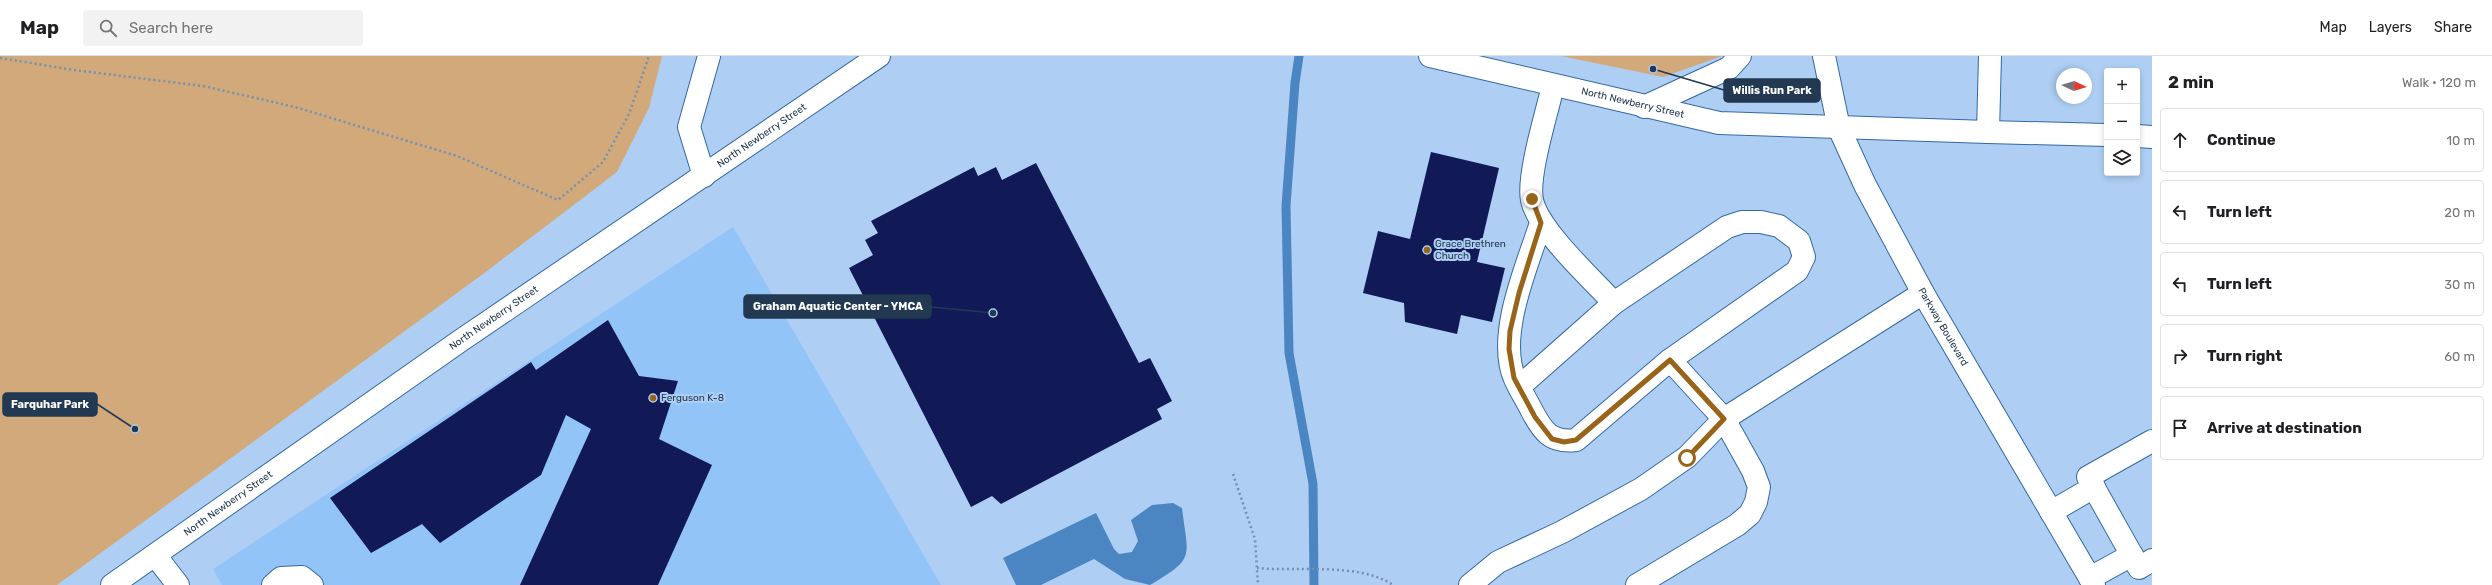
<!DOCTYPE html>
<meta charset="utf-8">
<style>
:root{--surface:#fff;--page:#f2f2f2;--text:#202124;--muted:#757577;--line:#e0e0e0}
body{margin:0;font-family:Rubik,sans-serif;background:var(--page);color:var(--text)}
.controls{position:absolute;right:12px;top:12px;display:grid;overflow:hidden;border-radius:4px;box-shadow:0 2px 6px #0003}
.controls button{width:36px;height:36px;display:grid;place-items:center;padding:0;border:0;border-bottom:1px solid var(--line);background:var(--surface);color:var(--text);font:20px sans-serif}
.compass{position:absolute;left:2056px;top:12px;width:36px;height:36px;border-radius:50%;background:var(--surface);box-shadow:0 2px 6px #0003;rotate:94deg}
.stop{position:absolute;width:12px;height:12px;margin:-9px;border:3px solid #98641a;border-radius:50%;background:#fff}
.stop.end{background:#98641a;border-color:#fff;box-shadow:0 1px 4px #0008}
.list{margin:0;padding:0;list-style:none}
h2{display:flex;justify-content:space-between;align-items:center;height:52px;margin:0;padding:0 16px;font-size:17px}
h2 small{font-size:13px;font-weight:400;color:var(--muted)}
.list li{display:grid;grid-template-columns:26px 1fr auto;gap:12px;align-items:center;box-sizing:border-box;height:64px;margin:0 8px 8px;padding:0 8px;border:1px solid var(--line);border-radius:4px}
.list b{display:block;font-size:15px;white-space:nowrap}
.list em{font-size:13px;font-style:normal;color:var(--muted)}
.icon{flex:none;width:22px;height:22px;fill:none;stroke:currentColor;stroke-width:2;stroke-linecap:round;stroke-linejoin:round}
.map{position:relative;flex:none;width:2152px;height:529px;overflow:hidden}
header{display:flex;align-items:center;gap:24px;box-sizing:border-box;height:56px;padding:0 20px;background:var(--surface);border-bottom:1px solid var(--line)}
header strong{font-size:19px}
nav{display:flex;gap:22px;margin-inline-start:auto;font-size:14px}
.search{width:280px;height:36px;background:var(--page);display:flex;align-items:center;gap:10px;box-sizing:border-box;padding:0 14px;border-radius:4px;color:var(--muted);font-size:15px}
main{display:flex}
aside{flex:1;background:var(--surface)}
.map>svg:first-child{display:block}
.built{fill:#93c4f8}
.green{fill:#d1a97b}
.water{fill:#4b86c3}
.lines{fill:none;stroke-linecap:round;stroke-linejoin:round}
.stream{stroke:#4b86c3;stroke-width:9}
.building{fill:#111957}
.minor-casing{stroke:#3469a0;stroke-width:24}
.path{stroke:#7491b0;stroke-width:2.5;stroke-dasharray:2 3;stroke-linecap:butt}
.minor{stroke:#fff;stroke-width:22}
.route{stroke:#98641a;stroke-width:5}
.poi-dot{fill:#98641a;stroke:#aecff3;stroke-width:1.5}
.labels{text-anchor:middle;dominant-baseline:central;stroke-width:4;stroke-linejoin:round;paint-order:stroke}
.street-label{font-size:10px;fill:#223951;stroke:#aecff3}
.poi-label{font-size:10px;fill:#223951;stroke:#aecff3;text-anchor:start}
.leader{fill:none;stroke:#223951;stroke-width:1.5}
.callout-dot{fill:#223951;stroke:#aecff3;stroke-width:1.5}
.callout{fill:#223951;stroke:#223951;stroke-width:1.5}
.callout-label{font-size:11px;text-anchor:middle;font-weight:bold;fill:#fff}
</style>
<header>
<strong>Map</strong>
<div class="search"><svg class="icon" aria-label="search" viewBox="0 0 24 24"><circle cx="10" cy="10" r="6"/><path d="M15 15l6 6"/></svg>Search here</div>
<nav><a>Map</a><a>Layers</a><a>Share</a></nav>
</header>
<main>
<div class="map">
<svg width="2152" height="529" viewBox="0 0 2152 529">
<rect width="100%" height="100%" fill="#aecff3"/>
<polygon class="built" points="733,171 941,529 222,529 213,513"/>
<g class="green">
<polygon points="0,0 662,0 649,52 617,116 483,218 57,529 0,529"/>
<polygon points="1561,0 1722,0 1663,21"/>
</g>
<path class="water" d="M1173,447l9,5c6,50 14,50 -32,77l-25,-6 -31,-20 -53,26h-25l-13,-27 93,-45 18,36 5,5 13,-2 6,-11 -7,-21 21,-15z"/>
<g class="lines">
<polyline class="stream" points="1299,0 1295,27 1286,150 1289,297 1313,428 1314,529"/>
</g>
<g class="building">
<polygon points="1431,96 1499,112 1477,206 1505,212 1492,266 1461,259 1457,278 1405,266 1404,247 1363,237 1378,175 1410,183"/>
<polygon points="1036,107 1139,307 1150,302 1172,345 1157,353 1162,363 1001,448 992,440 971,451 849,212 873,199 865,184 878,177 871,165 974,111 978,120 996,111 1002,124"/>
<polygon points="608,264 639,320 678,325 659,383 712,409 658,529 520,529 591,373 566,359 541,419 440,487 422,468 371,497 330,442 531,306 536,314"/>
</g>
<g class="lines">
<g class="minor-casing">
<g id="minor">
<path id="s1" d="M1430,0l289,67 269,9 2,-76"/>
<path id="s2" d="M1824,0l15,72 26,57 58,108 171,292"/>
<path d="M1553,30c-6,26 -26,90 -21,114 6,30 60,79 82,103l113,-76 15,-5h19l18,4 20,15 5,16 -7,14 -127,89 54,59 29,52 6,16 -3,15 -6,12 -13,11 -100,60"/>
<polyline points="1644,51 1729,12 1740,0"/>
<polyline points="1988,76 2107,79"/>
<polyline points="2137,80 2152,81"/>
<polyline points="704,120 689,71 709,0"/>
<path d="M1541,167c-14,43 -45,113 -26,156 5,11 12,22 17,32 11,21 19,32 44,29l94,-80"/>
<polyline points="1519,331 1614,247"/>
<polyline points="2152,385 2088,421 2139,512 2152,504"/>
<polyline points="2051,456 2094,431"/>
<polyline points="155,499 178,529"/>
<polyline points="2090,522 2132,499"/>
<path id="s3" d="M112,529l348,-244 419,-285"/>
<polyline points="273,529 281,522 302,521 312,529"/>
<polyline points="1470,529 1498,506 1562,476 1641,433 1687,401 1724,363 1923,237"/>
</g>
</g>
<g class="path">
<polyline points="0,2 74,14 203,30 295,51 457,100 558,144 603,106 629,58 649,0"/>
<polyline points="1233,418 1255,483 1258,529"/>
<path d="M1257,512c41,4 102,-6 136,17"/>
</g>
<use href="#minor" class="minor"/>
</g>
<g class="lines">
<polyline class="route" points="1532,143 1541,167 1519,237 1510,275 1509,293 1514,322 1535,361 1552,383 1564,386 1576,384 1670,304 1724,363 1687,402"/>
</g>
<g class="poi-dot">
<circle cx="1427" cy="194" r="4"/>
<circle cx="653" cy="342" r="4"/>
</g>
<g class="labels">
<g class="street-label">
<text stroke="none"><textPath href="#s1" startOffset="208">North Newberry Street</textPath></text>
<text stroke="none"><textPath href="#s3" startOffset="790">North Newberry Street</textPath></text>
<text stroke="none"><textPath href="#s3" startOffset="466">North Newberry Street</textPath></text>
<text stroke="none"><textPath href="#s2" startOffset="298">Parkway Boulevard</textPath></text>
<text stroke="none"><textPath href="#s3" startOffset="142">North Newberry Street</textPath></text>
</g>
<g class="poi-label">
<text x="1435" y="188">Grace Brethren<tspan x="1435" dy="12">Church</tspan></text>
<text x="661" y="342">Ferguson K-8</text>
</g>
</g>
<path class="leader" d="M1653 13L1724 34M993 257L931 251M135 373L97 348"/>
<g class="callout-dot">
<circle cx="1653" cy="13" r="4"/>
<circle cx="993" cy="257" r="4"/>
<circle cx="135" cy="373" r="4"/>
</g>
<g class="callout">
<rect x="1724" y="23" width="96" height="23" rx="4"/>
<rect x="744" y="239" width="187" height="23" rx="4"/>
<rect x="3" y="337" width="94" height="23" rx="4"/>
</g>
<g class="callout-label">
<text x="1772" y="38">Willis Run Park</text>
<text x="838" y="254">Graham Aquatic Center - YMCA</text>
<text x="50" y="352">Farquhar Park</text>
</g>
</svg>
<div class="controls">
<button>+</button>
<button>−</button>
<button><svg class="icon" aria-label="layers" viewBox="0 0 24 24"><path d="M12 4l9 5-9 5-9-5zM3 14l9 5 9-5"/></svg></button>
</div>
<svg class="compass" viewBox="-18 -18 36 36"><path d="M0-13l5 13h-10z" fill="#e53935"/><path d="M0 13l5-13h-10z" fill="#757577"/></svg>
<div class="stop" style="left:1687px;top:402px"></div>
<div class="stop end" style="left:1532px;top:143px"></div>
</div>
<aside>
<h2>2 min<small>Walk · 120 m</small></h2>
<ul class="list">
<li><svg class="icon" aria-label="ahead" viewBox="0 0 24 24"><path d="M12 20V5M6 11l6-6 6 6"/></svg><div><b>Continue</b></div><em>10 m</em></li>
<li><svg class="icon" aria-label="left" viewBox="0 0 24 24"><path d="M17 20v-9H6M10 6l-5 5 5 5"/></svg><div><b>Turn left</b></div><em>20 m</em></li>
<li><svg class="icon" aria-label="left" viewBox="0 0 24 24"><path d="M17 20v-9H6M10 6l-5 5 5 5"/></svg><div><b>Turn left</b></div><em>30 m</em></li>
<li><svg class="icon" aria-label="right" viewBox="0 0 24 24"><path d="M7 20v-9h11M14 6l5 5-5 5"/></svg><div><b>Turn right</b></div><em>60 m</em></li>
<li><svg class="icon" aria-label="arrive" viewBox="0 0 24 24"><path d="M6 21V4h12l-3 4 3 4H6"/></svg><div><b>Arrive at destination</b></div></li>
</ul>
</aside>
</main>
